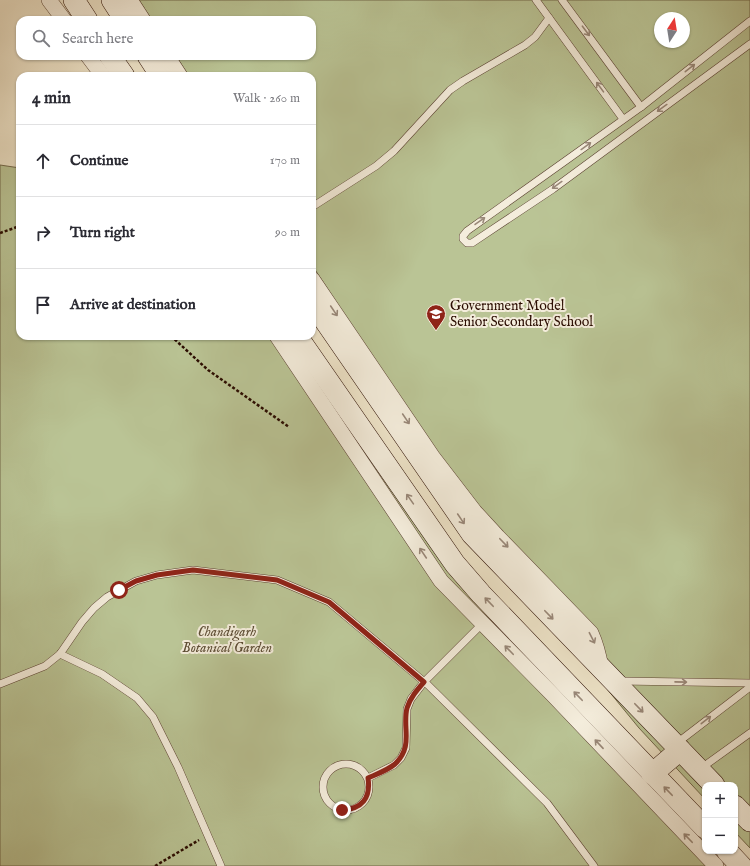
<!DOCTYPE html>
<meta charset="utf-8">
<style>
:root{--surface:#fff;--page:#f7f7f7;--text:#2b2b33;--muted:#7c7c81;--line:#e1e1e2}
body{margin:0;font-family:"IM FELL English",serif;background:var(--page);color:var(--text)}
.controls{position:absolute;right:12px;bottom:12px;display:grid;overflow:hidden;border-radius:8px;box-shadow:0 1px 3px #0004}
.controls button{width:36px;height:36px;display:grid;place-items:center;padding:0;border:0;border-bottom:1px solid var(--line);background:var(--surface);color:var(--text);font:20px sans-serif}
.compass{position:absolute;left:654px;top:12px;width:36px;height:36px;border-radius:50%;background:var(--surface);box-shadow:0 1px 3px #0004;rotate:12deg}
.stop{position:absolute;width:12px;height:12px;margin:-9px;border:3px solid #8f2418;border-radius:50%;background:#fff}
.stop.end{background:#8f2418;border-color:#fff;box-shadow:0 1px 4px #0008}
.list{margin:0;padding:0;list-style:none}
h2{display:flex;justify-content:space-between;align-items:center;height:52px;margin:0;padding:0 16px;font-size:17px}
h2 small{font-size:13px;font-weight:400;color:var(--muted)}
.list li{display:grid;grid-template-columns:26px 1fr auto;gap:12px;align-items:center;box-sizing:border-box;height:72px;padding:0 16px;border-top:1px solid var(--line)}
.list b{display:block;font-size:15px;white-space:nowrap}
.list em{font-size:13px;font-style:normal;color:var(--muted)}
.icon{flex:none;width:22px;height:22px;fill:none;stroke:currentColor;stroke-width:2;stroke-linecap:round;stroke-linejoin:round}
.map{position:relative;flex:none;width:750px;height:866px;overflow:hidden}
.search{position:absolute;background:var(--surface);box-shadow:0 1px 3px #0004;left:16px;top:16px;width:300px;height:44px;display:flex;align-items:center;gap:10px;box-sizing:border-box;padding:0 14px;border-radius:12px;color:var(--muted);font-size:15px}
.panel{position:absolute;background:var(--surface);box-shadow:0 1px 3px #0004;left:16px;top:72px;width:300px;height:268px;border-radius:12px}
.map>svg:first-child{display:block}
.green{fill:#bac495;stroke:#72684a;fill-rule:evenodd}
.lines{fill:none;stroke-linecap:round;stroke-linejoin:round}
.lane-casing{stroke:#5b4232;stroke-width:8}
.street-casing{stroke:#5b4232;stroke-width:16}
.secondary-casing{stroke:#2a0c00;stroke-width:22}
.path{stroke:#2a0c00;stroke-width:2.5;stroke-dasharray:3 2;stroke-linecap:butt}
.lane{stroke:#f4eddc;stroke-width:7}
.street{stroke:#f4eddc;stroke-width:15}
.secondary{stroke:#f4eddc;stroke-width:21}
.oneway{stroke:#998879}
.route{stroke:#8f2418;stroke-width:5}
.labels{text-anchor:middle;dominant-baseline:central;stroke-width:4;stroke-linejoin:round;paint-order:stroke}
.poi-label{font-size:14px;fill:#2a0c00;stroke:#f4eddc;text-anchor:start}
.park-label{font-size:14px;font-style:italic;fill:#5c4c34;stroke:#f4eddc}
</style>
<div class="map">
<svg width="750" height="866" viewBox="0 0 750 866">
<rect width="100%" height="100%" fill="#eee4c9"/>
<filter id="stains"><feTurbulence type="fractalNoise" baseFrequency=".005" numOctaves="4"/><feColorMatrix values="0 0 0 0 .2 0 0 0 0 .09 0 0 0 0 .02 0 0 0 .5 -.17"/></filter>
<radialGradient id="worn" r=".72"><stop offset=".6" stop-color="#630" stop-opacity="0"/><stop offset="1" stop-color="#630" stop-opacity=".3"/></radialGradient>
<g class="green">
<path d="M139,0h611v848l-15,-16v-47h-30v14l-66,-71 -123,-150 -204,-313v-189h-123l-13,-20h136v-36h-160zM660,18h24v24h-24z"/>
<polygon points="0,165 20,168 20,336 284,336 526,667 714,866 0,866"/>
</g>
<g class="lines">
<g class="lane-casing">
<g id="lane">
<polyline points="536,0 623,119"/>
<polyline points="562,0 641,107"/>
<polyline points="750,21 641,107 467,231 463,236 463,239 467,243 472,243 553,189 750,44"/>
<polyline points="312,207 376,166 394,151 450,90 463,81 525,45 535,37 549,18"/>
<polyline points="60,654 102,674 137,698 153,717 178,767 221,866"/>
<polyline points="620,681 750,683"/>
<polyline points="0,684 45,666 60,654 82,622 94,608 107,597 136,581 157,575 193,570 277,580 329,602 428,685 547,803 594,866"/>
<polyline points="677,743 750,687"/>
<circle cx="346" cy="787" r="23"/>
<polyline points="700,769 750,733"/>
<polyline points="368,778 394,765 401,758 406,748 407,709 411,699 424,682 483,623"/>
</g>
</g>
<g class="street-casing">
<g id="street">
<polyline points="49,0 64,20"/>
<polyline points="130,0 143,20"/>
<polyline points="88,56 103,76"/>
<polyline points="167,56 180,76"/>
<path d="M312,279l120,177 43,56 23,25 93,96c5,11 8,23 10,35"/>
<polyline points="277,336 441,581 553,695 716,866"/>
</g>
</g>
<g class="secondary-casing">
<g id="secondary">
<polyline points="74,0 87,20"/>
<polyline points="112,0 125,20"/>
<polyline points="110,56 124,76"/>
<polyline points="148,56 161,76"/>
<polyline points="312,302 472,534 714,785"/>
<polyline points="297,336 455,564 481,594 705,828"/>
<polyline points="652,774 680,750"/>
<polyline points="735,806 750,821"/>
<polyline points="727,851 741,866"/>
</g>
</g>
<g class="path">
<polyline points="0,233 20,226"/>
<polyline points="171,336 208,370 289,427"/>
<polyline points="155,866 199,840"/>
</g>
<use href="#lane" class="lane"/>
<use href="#street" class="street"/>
<use href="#secondary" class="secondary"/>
</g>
<defs><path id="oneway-shaft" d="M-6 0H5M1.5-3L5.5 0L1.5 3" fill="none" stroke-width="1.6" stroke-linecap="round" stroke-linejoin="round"/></defs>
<g class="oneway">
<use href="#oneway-shaft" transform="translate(586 31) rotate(53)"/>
<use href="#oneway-shaft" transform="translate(690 68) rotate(-38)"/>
<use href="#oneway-shaft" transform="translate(600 87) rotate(-126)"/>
<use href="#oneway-shaft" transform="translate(662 108) rotate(144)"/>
<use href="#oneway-shaft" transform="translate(586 146) rotate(-36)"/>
<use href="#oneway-shaft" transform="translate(557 185) rotate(144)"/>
<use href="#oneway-shaft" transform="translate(480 221) rotate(-35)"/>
<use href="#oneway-shaft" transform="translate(334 311) rotate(56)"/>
<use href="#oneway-shaft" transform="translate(406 419) rotate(56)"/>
<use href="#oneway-shaft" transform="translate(410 499) rotate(-125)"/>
<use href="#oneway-shaft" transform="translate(461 519) rotate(56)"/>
<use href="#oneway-shaft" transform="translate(504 543) rotate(46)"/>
<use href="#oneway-shaft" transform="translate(423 553) rotate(-124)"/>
<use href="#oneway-shaft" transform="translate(489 602) rotate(-134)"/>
<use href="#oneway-shaft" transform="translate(549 615) rotate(46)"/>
<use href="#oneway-shaft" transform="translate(592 638) rotate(63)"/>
<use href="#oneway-shaft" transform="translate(509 650) rotate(-134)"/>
<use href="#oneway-shaft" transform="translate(681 682) rotate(1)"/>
<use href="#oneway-shaft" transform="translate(578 696) rotate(-134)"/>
<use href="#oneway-shaft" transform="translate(639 708) rotate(46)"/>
<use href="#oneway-shaft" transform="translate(706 720) rotate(-38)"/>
<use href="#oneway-shaft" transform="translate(599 744) rotate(-133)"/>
<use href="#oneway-shaft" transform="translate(668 791) rotate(-134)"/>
<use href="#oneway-shaft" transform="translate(688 838) rotate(-134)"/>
</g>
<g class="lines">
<path class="route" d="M119,590l17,-9 21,-6 36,-5 84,10 52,22 95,80c-7,8 -14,16 -17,26 -5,20 7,38 -12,56 -7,6 -18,10 -27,14 3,20 -6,31 -26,32"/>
</g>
<defs>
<g id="school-pin" transform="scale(1)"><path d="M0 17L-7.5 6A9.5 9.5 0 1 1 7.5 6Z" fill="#8f2418" stroke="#f4eddc"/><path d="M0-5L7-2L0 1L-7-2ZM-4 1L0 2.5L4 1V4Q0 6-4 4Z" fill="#fff"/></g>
</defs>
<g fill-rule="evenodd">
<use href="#school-pin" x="436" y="314"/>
</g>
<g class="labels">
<g class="poi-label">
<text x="450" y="306">Government Model<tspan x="450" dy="16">Senior Secondary School</tspan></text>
</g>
<g class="park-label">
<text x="227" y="632">Chandigarh<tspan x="227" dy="16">Botanical Garden</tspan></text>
</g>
</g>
<rect width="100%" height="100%" filter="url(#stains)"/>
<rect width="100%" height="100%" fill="url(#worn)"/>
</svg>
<div class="controls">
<button>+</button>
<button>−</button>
</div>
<svg class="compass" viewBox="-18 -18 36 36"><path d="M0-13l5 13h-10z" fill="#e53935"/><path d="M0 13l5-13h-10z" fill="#7c7c81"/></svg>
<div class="stop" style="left:119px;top:590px"></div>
<div class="stop end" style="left:342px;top:810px"></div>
<div class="search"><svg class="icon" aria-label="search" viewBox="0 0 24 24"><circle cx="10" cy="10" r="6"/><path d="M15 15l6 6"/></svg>Search here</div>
<section class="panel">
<h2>4 min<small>Walk · 260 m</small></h2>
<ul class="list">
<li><svg class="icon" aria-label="ahead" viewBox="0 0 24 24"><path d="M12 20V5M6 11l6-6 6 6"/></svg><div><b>Continue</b></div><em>170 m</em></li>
<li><svg class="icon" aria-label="right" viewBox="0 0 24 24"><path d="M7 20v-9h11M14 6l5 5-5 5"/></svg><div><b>Turn right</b></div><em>90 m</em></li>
<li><svg class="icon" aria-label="arrive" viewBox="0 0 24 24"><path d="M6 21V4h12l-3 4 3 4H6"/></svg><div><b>Arrive at destination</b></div></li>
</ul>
</section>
</div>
